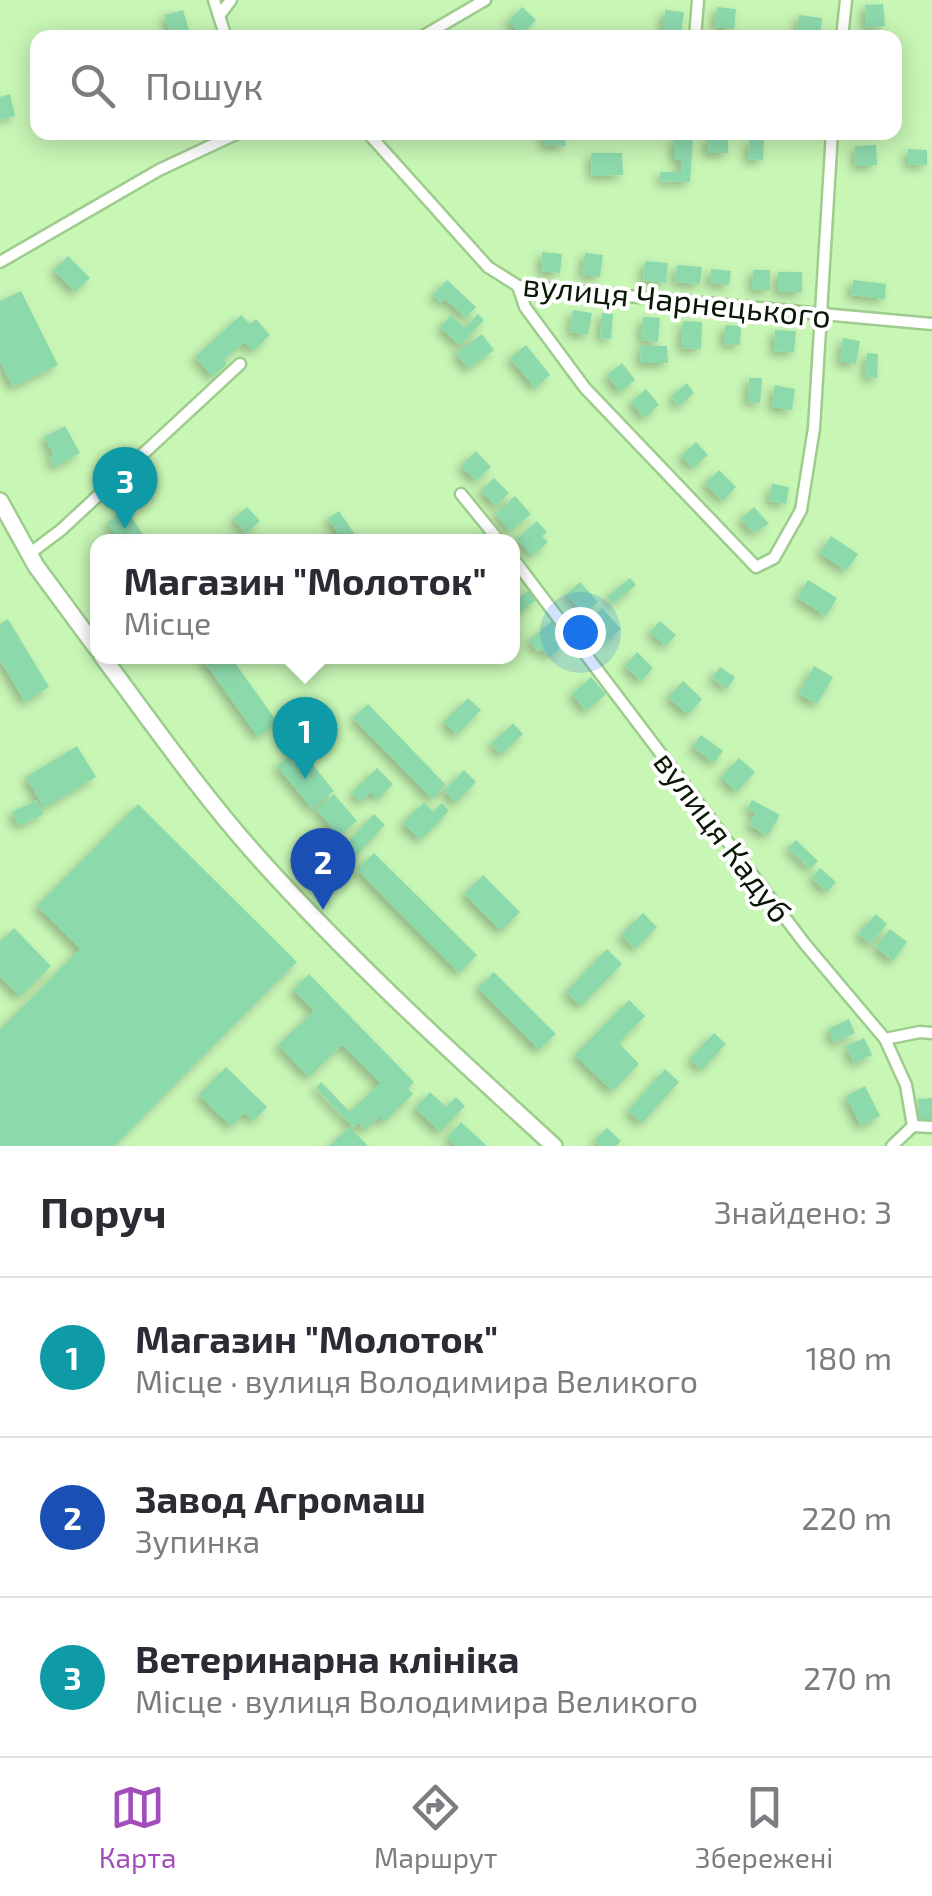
<!DOCTYPE html>
<html lang="uk">
<meta charset="utf-8">
<style>
:root{--surface:#fff;--page:#f2f2f3;--text:#2b2b33;--muted:#7c7c81;--line:#e1e1e2;--accent:#a14dbb}
body{margin:0;font-family:"Exo 2",sans-serif;background:var(--page);color:var(--text)}
.you{position:absolute;left:580px;top:632px;width:35px;height:35px;margin:-25px;border:8px solid #fff;border-radius:50%;background:#1a73e8;box-shadow:0 0 0 15px #1a73e833}
.badge{display:grid;place-items:center;width:65px;height:65px;border-radius:50%;background:var(--accent);color:#fff;font-size:32px;font-weight:700}
.pin{position:absolute;translate:-50% -82px;filter:drop-shadow(0 2px 5px #0008)}
.pin::after{content:'';position:absolute;top:52px;width:35px;height:30px;background:inherit;clip-path:polygon(0 0,100% 0,50% 100%)}
.popup{position:absolute;left:90px;top:534px;width:430px;height:130px;box-sizing:border-box;display:grid;place-content:center;border-radius:20px;background:var(--surface);filter:drop-shadow(0 2px 8px #0005);font-size:32px;white-space:nowrap;color:var(--muted)}
.popup b{font-size:38px;color:var(--text)}
.popup::after{content:'';position:absolute;left:50%;top:100%;margin-left:-20px;border:20px solid transparent;border-top-color:var(--surface)}
.list{margin:0;padding:0;list-style:none}
h2{display:flex;justify-content:space-between;align-items:center;height:130px;margin:0;padding:0 40px;font-size:42px}
h2 small{font-size:32px;font-weight:400;color:var(--muted)}
.list li{display:grid;grid-template-columns:65px 1fr auto;gap:30px;align-items:center;box-sizing:border-box;height:160px;padding:0 40px;border-top:2px solid var(--line)}
.list b{display:block;font-size:38px;white-space:nowrap}
.list p{margin:0;font-size:32px;white-space:nowrap;color:var(--muted)}
.list em{font-size:32px;font-style:normal;color:var(--muted)}
.icon{flex:none;width:55px;height:55px;fill:none;stroke:currentColor;stroke-width:2;stroke-linecap:round;stroke-linejoin:round}
.map{position:relative;flex:none;width:932px;height:1146px;overflow:hidden}
.search{position:absolute;background:var(--surface);box-shadow:0 5px 25px #0003;left:30px;right:30px;top:30px;height:110px;display:flex;align-items:center;gap:25px;box-sizing:border-box;padding:0 35px;border-radius:20px;color:var(--muted);font-size:38px}
.sheet{height:610px;background:var(--surface)}
nav{display:flex;justify-content:space-around;align-items:center;box-sizing:border-box;height:140px;border-top:2px solid var(--line);background:var(--surface);font-size:28px;color:var(--muted)}
nav a{display:grid;justify-items:center;gap:5px}
nav .on{color:var(--accent)}
.map>svg:first-child{display:block}
.building{fill:#8cd9ac;filter:url(#shadow)}
.lines{fill:none;stroke-linecap:round;stroke-linejoin:round}
.minor-casing{stroke:#9ecc8d;stroke-width:15}
.secondary-casing{stroke:#9ecc8d;stroke-width:20}
.minor{stroke:#fff;stroke-width:10}
.secondary{stroke:#fff;stroke-width:15}
.labels{text-anchor:middle;dominant-baseline:central;stroke-width:8;stroke-linejoin:round;paint-order:stroke}
.street-label{font-size:32px;fill:#081903;stroke:#fff}
</style>
<div class="map">
<svg width="932" height="1146" viewBox="0 0 932 1146">
<defs>
<filter id="shadow"><feDropShadow dx="-4.5" dy="4.5" stdDeviation="5" flood-color="#0004"/></filter>
</defs>
<rect width="100%" height="100%" fill="#c7f6b5"/>
<g class="building">
<polygon points="883,4 885,26 866,28 865,5"/>
<polygon points="522,7 536,20 521,35 508,22"/>
<polygon points="717,7 736,9 734,29 715,27"/>
<polygon points="183,10 189,30 170,35 165,15"/>
<polygon points="665,10 684,12 681,33 663,30"/>
<polygon points="799,15 822,18 820,35 797,33"/>
<polygon points="10,94 15,116 0,120 0,97"/>
<polygon points="544,132 566,132 565,146 543,145"/>
<polygon points="707,136 728,137 728,153 707,153"/>
<polygon points="674,137 693,137 690,182 660,181 660,172 681,172 681,160 674,160"/>
<polygon points="749,140 764,140 763,160 748,159"/>
<polygon points="876,145 877,165 856,166 855,146"/>
<polygon points="908,149 927,150 927,165 908,164"/>
<polygon points="591,153 622,153 623,175 592,176"/>
<polygon points="542,252 562,254 560,273 541,271"/>
<polygon points="585,253 603,255 600,277 582,275"/>
<polygon points="68,256 90,278 75,292 54,270"/>
<polygon points="645,261 668,263 666,283 643,280"/>
<polygon points="677,265 702,267 700,284 675,282"/>
<polygon points="711,269 731,271 729,285 710,283"/>
<polygon points="753,270 770,270 770,290 752,289"/>
<rect x="778" y="272" width="24" height="20"/>
<polygon points="447,280 476,307 466,318 445,299 441,303 433,295"/>
<polygon points="853,280 886,284 885,299 851,295"/>
<polygon points="21,291 58,365 13,387 0,362 0,301"/>
<polygon points="573,310 592,313 588,335 570,332"/>
<polygon points="602,313 613,314 611,339 600,338"/>
<polygon points="478,314 484,320 460,346 440,327 451,315 465,328"/>
<polygon points="241,315 250,324 256,319 270,335 253,351 244,342 224,360 227,364 213,377 195,357"/>
<polygon points="643,317 660,318 658,342 641,340"/>
<polygon points="683,321 702,322 701,349 681,348"/>
<polygon points="725,325 741,326 740,345 724,344"/>
<polygon points="775,330 796,331 794,352 774,351"/>
<polygon points="482,334 494,350 468,369 456,353"/>
<polygon points="843,338 860,341 856,364 840,361"/>
<polygon points="526,345 550,375 535,388 510,358"/>
<polygon points="640,346 667,346 668,363 641,363"/>
<polygon points="867,353 878,354 877,378 865,377"/>
<polygon points="622,363 635,380 620,392 607,375"/>
<polygon points="749,378 762,378 760,403 748,402"/>
<polygon points="687,383 694,393 679,406 671,397"/>
<polygon points="775,385 795,389 792,410 772,407"/>
<polygon points="646,389 659,405 644,418 631,402"/>
<polygon points="65,426 80,453 55,467 49,457 54,455 44,437"/>
<polygon points="696,442 708,455 693,468 681,456"/>
<polygon points="476,451 491,467 476,481 461,466"/>
<polygon points="719,470 736,487 723,501 705,484"/>
<polygon points="494,478 509,493 496,506 481,491"/>
<polygon points="772,484 789,487 786,504 769,501"/>
<polygon points="515,496 531,514 510,531 495,514"/>
<polygon points="247,507 260,521 246,533 233,519"/>
<polygon points="754,507 769,524 753,533 741,519"/>
<polygon points="126,509 144,536 136,542 120,542 107,522"/>
<polygon points="339,511 358,539 355,542 344,542 328,518"/>
<polygon points="537,521 547,532 542,536 548,542 532,556 517,539"/>
<polygon points="831,536 858,554 846,571 820,553"/>
<polygon points="630,578 636,585 613,604 607,597"/>
<polygon points="808,580 837,598 826,616 797,598"/>
<polygon points="580,582 598,602 584,614 566,594"/>
<polygon points="531,589 538,599 520,612 513,602"/>
<polygon points="602,608 621,629 605,643 587,622"/>
<polygon points="8,619 49,687 25,702 0,660 0,624"/>
<polygon points="552,621 560,632 556,636 564,645 549,657 542,649 538,652 529,640"/>
<polygon points="660,621 676,635 666,646 650,632"/>
<polygon points="637,652 653,668 641,681 625,666"/>
<polygon points="200,656 230,656 278,723 258,737"/>
<polygon points="814,666 833,677 817,704 799,694"/>
<polygon points="720,667 735,677 727,689 712,678"/>
<polygon points="591,677 606,694 586,711 572,694"/>
<polygon points="683,681 702,699 688,715 668,697"/>
<polygon points="468,698 481,710 457,735 444,722"/>
<polygon points="368,704 446,785 432,799 353,718"/>
<polygon points="513,723 523,734 501,755 491,744"/>
<polygon points="701,735 723,751 714,763 693,747"/>
<polygon points="77,746 96,777 44,808 26,777"/>
<polygon points="299,748 334,791 312,809 277,766"/>
<polygon points="739,758 755,772 737,792 721,777"/>
<polygon points="377,768 393,784 378,799 371,792 361,802 352,793"/>
<polygon points="464,770 476,782 456,803 444,791"/>
<polygon points="334,794 357,821 339,836 316,809"/>
<polygon points="37,800 44,814 19,826 12,812"/>
<polygon points="752,800 780,815 768,836 749,825 756,813 747,809"/>
<polygon points="424,802 433,812 442,803 449,811 420,840 403,823"/>
<polygon points="138,804 297,962 114,1146 0,1146 0,1030 80,949 37,906"/>
<polygon points="374,814 385,825 351,861 340,851"/>
<polygon points="796,840 818,861 810,869 788,848"/>
<polygon points="374,853 477,955 459,973 357,870"/>
<polygon points="820,868 836,882 827,892 812,878"/>
<polygon points="483,875 520,912 501,931 464,894"/>
<polygon points="643,913 657,927 635,949 621,935"/>
<polygon points="876,914 887,924 870,944 858,934"/>
<polygon points="14,928 51,966 20,997 0,977 0,942"/>
<polygon points="890,929 907,942 893,961 875,947"/>
<polygon points="607,949 622,964 581,1006 566,992"/>
<polygon points="494,972 556,1034 539,1050 478,988"/>
<polygon points="309,974 414,1082 408,1089 413,1094 384,1122 379,1117 365,1130 359,1123 354,1128 316,1088 321,1082 350,1112 380,1083 342,1045 309,1077 278,1045 314,1011 293,990"/>
<polygon points="629,1000 645,1016 619,1043 639,1064 612,1091 575,1055"/>
<polygon points="849,1019 855,1033 834,1043 828,1029"/>
<polygon points="714,1033 726,1044 702,1070 690,1059"/>
<polygon points="864,1038 872,1055 854,1063 846,1046"/>
<polygon points="226,1067 267,1107 254,1121 244,1113 231,1126 199,1095"/>
<polygon points="665,1069 679,1082 642,1123 628,1111"/>
<polygon points="865,1086 880,1116 861,1126 846,1096"/>
<polygon points="430,1092 446,1107 456,1097 465,1106 440,1132 415,1108"/>
<polygon points="932,1098 932,1120 920,1121 918,1099"/>
<polygon points="461,1122 487,1146 456,1146 447,1138"/>
<polygon points="350,1127 368,1146 329,1146"/>
<polygon points="607,1128 621,1141 616,1146 600,1146 595,1140"/>
</g>
<g class="lines">
<g class="minor-casing">
<g id="minor">
<polyline points="214,0 226,38"/>
<polyline points="219,16 231,0"/>
<polyline points="420,38 485,0"/>
<polyline points="695,38 698,0"/>
<polyline points="842,38 846,0"/>
<polyline points="367,132 488,267 518,286 932,324"/>
<polyline points="0,262 159,170 240,132"/>
<polyline points="518,286 525,307 585,388 756,567 774,558 801,510 814,428 832,132"/>
<polyline points="461,494 500,542"/>
<polyline points="29,554 61,530 240,364"/>
<polyline points="512,557 805,944 885,1039 906,1085 913,1126"/>
<polyline points="885,1039 920,1032 932,1033"/>
<polyline points="892,1146 913,1126 932,1127"/>
</g>
</g>
<g class="secondary-casing">
<g id="secondary">
<polyline points="0,501 36,566 98,650"/>
<path d="M102,656c50,67 98,136 154,199 92,103 196,198 298,291"/>
</g>
</g>
<use href="#minor" class="minor"/>
<use href="#secondary" class="secondary"/>
</g>
<g class="labels">
<g class="street-label">
<text transform="translate(677 299) rotate(6)">вулиця Чарнецького</text>
<text transform="translate(724 836) rotate(53)">вулиця Кадуб</text>
</g>
</g>
</svg>
<div class="you"></div>
<div class="pin badge" style="left:305px;top:779px;background:#0f9aa8">1</div>
<div class="popup"><b>Магазин &quot;Молоток&quot;</b>Місце</div>
<div class="pin badge" style="left:323px;top:910px;background:#1a4fb4">2</div>
<div class="pin badge" style="left:125px;top:529px;background:#0f9aa8">3</div>
<div class="search"><svg class="icon" aria-label="search" viewBox="0 0 24 24"><circle cx="10" cy="10" r="6"/><path d="M15 15l6 6"/></svg>Пошук</div>
</div>
<section class="sheet">
<h2>Поруч<small>Знайдено: 3</small></h2>
<ul class="list">
<li><span class="badge" style="background:#0f9aa8">1</span><div><b>Магазин &quot;Молоток&quot;</b><p>Місце · вулиця Володимира Великого</p></div><em>180 m</em></li>
<li><span class="badge" style="background:#1a4fb4">2</span><div><b>Завод Агромаш</b><p>Зупинка</p></div><em>220 m</em></li>
<li><span class="badge" style="background:#0f9aa8">3</span><div><b>Ветеринарна клініка</b><p>Місце · вулиця Володимира Великого</p></div><em>270 m</em></li>
</ul>
</section>
<nav>
<a class="on"><svg class="icon" aria-label="map" viewBox="0 0 24 24"><path d="M3 6l6-2 6 2 6-2v14l-6 2-6-2-6 2zM9 4v14M15 6v14"/></svg>Карта</a>
<a><svg class="icon" aria-label="directions" viewBox="0 0 24 24"><path d="M12 3l9 9-9 9-9-9zM9 14v-3h6M13 9l2 2-2 2"/></svg>Маршрут</a>
<a><svg class="icon" aria-label="saved" viewBox="0 0 24 24"><path d="M7 4h10v16l-5-4-5 4z"/></svg>Збережені</a>
</nav>
